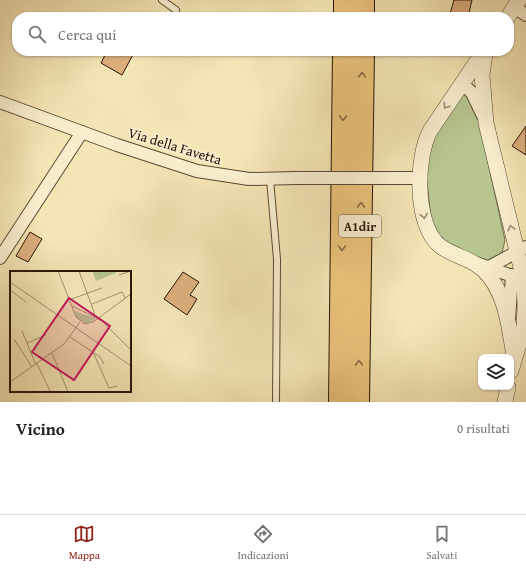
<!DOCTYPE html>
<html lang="it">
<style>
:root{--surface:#fff;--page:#f6f6f6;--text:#202124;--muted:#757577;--line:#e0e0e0;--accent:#8f2418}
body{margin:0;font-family:"Gentium Book Plus",serif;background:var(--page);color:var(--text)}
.controls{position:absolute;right:12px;bottom:12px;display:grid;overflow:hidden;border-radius:8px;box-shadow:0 1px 3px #0004}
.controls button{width:36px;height:36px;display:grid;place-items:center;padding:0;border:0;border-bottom:1px solid var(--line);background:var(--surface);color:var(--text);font:20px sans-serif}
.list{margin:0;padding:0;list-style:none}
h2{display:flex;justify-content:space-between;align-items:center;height:52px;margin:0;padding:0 16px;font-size:17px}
h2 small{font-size:13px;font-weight:400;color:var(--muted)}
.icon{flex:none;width:22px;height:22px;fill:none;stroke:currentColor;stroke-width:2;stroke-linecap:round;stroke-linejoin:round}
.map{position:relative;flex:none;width:526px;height:402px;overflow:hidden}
.search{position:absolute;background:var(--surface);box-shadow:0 1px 3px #0004;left:12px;right:12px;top:12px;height:44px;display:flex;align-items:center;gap:10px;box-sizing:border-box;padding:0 14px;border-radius:16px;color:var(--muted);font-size:15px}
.sheet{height:112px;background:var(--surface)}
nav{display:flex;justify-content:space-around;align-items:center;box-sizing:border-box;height:56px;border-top:1px solid var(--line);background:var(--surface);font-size:11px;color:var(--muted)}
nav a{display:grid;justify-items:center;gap:2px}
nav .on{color:var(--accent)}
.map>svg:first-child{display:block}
.green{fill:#b7c690;stroke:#706e4c}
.building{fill:#dcae7e;stroke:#281507}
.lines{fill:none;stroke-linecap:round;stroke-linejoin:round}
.service-casing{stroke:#5b4932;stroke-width:8}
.minor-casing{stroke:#5b4932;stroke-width:14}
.tertiary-casing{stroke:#5b4932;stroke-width:16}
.motorway-casing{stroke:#281507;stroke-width:24}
.service{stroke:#f8eece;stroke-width:6}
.minor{stroke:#f8eece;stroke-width:12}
.tertiary{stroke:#f8eece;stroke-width:15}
.motorway{stroke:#eac27a;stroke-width:22}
.minor-bridge-casing{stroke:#5b4932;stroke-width:14;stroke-linecap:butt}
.minor-bridge{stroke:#f8eece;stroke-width:12}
.oneway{stroke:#896c40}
.oneway2{stroke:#9a8c74}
.labels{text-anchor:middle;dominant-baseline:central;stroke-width:3.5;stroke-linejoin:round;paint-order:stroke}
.shield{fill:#f8eece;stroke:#665643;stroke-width:1}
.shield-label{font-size:13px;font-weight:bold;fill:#281507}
.street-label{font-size:14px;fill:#281507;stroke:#f8eece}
.inset-road{fill:none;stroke:#a2926f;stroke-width:1}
.view{fill:#c2185b;fill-opacity:0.15;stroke:#c2185b;stroke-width:2}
.inset-edge{fill:none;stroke:#281507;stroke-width:2}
</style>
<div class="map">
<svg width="526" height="402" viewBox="0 0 526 402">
<rect width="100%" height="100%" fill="#f4e5b4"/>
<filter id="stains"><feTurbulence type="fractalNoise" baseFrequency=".005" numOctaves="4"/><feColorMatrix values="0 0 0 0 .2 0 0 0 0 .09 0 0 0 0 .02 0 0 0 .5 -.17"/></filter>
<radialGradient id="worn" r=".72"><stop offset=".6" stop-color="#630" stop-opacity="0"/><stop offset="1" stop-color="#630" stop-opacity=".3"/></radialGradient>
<polygon class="green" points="464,90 474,106 479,122 505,240 502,253 490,263 442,240 431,219 426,172 431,142"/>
<g class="building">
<polygon points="454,0 472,0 468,17 449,17"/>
<polygon points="107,51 135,51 122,75 101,63"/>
<polygon points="526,126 526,155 512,146"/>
<polygon points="30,232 42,239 28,262 16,256"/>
<polygon points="183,272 199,282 190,295 197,299 187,315 164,299"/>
</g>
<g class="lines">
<g class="service-casing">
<g id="service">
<polyline points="162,0 176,10"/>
<polyline points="270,179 277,259 276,402"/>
</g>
</g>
<g class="minor-casing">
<g id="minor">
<polyline points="514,7 526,15"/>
<polyline points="462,83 472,93 483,116"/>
<polyline points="0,102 117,145 197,171 249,179 297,178"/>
<polyline points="396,178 420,178"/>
<polyline points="0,258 82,132"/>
<polyline points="476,263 526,281"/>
<polyline points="489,267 526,247"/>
<polyline points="509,320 512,275"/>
</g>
</g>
<g class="tertiary-casing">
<g id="tertiary">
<polyline points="508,17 519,0"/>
<path d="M484,51l-54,80c-14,26 -16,94 10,115 16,12 35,12 49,30 18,23 20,52 25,80"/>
<polyline points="485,53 482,75 486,123 524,280 525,307 524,327 511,371"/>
<polyline points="505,402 508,387"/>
</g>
</g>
<g class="motorway-casing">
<g id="motorway">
<polyline points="345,17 345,0"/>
<polyline points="363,17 363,0"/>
<polyline points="340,402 344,51"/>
<polyline points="358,402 363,51"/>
</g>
</g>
<use href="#service" class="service"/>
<use href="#minor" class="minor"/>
<use href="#tertiary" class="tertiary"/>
<use href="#motorway" class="motorway"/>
<g class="minor-bridge-casing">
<polyline id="minor-bridge" points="297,178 396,178"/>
</g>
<use href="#minor-bridge" class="minor-bridge"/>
</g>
<defs><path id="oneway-chevron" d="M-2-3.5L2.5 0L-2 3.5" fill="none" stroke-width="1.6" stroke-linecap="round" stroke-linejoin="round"/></defs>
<g class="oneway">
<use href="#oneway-chevron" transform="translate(362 75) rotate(-89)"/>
<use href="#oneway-chevron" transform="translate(343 118) rotate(91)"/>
<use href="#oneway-chevron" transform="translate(361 205) rotate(-89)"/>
<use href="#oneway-chevron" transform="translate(342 248) rotate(91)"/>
<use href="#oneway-chevron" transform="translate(359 363) rotate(-90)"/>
</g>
<g class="oneway2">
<use href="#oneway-chevron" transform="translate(446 106) rotate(124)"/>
<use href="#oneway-chevron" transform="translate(424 216) rotate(80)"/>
<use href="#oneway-chevron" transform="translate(511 228) rotate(-104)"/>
</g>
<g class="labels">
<rect class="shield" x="339" y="215" width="42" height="22" rx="3"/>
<g class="shield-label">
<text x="360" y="226">A1dir</text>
</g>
<g class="street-label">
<text transform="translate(175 146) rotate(17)">Via della Favetta</text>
</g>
</g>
<g transform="translate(10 271)">
<rect width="121" height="121" fill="#f4e5b4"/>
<path d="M86,0h19l1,2 -20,8 -3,-9zM64,40l18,6 2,3 -8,4 -9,-6z" fill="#b7c690"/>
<path class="inset-road" d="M48,0l18,46 9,7 8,-2 38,-28M69,0l15,41v9M109,4l12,-4M0,11l121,84M0,19l16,12M59,29l33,-12M82,33l30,-12 3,6M62,35l29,14 30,30M12,60l14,34M60,66l30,20 4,7M4,68l18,28M17,72l19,-8M83,81l16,36 8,-2M42,82l16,39M27,93l13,27M0,111l54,-38 16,-22"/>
<path class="view" d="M59,27l41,28 -36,54 -42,-28z"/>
<rect width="121" height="121" class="inset-edge"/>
</g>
<rect width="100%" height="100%" filter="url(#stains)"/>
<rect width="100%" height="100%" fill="url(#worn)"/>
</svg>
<div class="controls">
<button><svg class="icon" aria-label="layers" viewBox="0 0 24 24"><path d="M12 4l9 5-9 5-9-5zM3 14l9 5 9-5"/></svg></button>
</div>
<div class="search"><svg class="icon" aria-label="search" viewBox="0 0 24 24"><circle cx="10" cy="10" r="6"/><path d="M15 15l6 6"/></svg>Cerca qui</div>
</div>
<section class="sheet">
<h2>Vicino<small>0 risultati</small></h2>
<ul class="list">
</ul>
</section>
<nav>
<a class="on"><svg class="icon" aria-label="map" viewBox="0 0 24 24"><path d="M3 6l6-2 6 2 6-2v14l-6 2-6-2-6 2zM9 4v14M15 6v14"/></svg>Mappa</a>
<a><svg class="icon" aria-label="directions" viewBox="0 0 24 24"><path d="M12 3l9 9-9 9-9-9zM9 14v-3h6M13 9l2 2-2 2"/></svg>Indicazioni</a>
<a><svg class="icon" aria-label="saved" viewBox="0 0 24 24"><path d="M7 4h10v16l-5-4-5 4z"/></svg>Salvati</a>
</nav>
